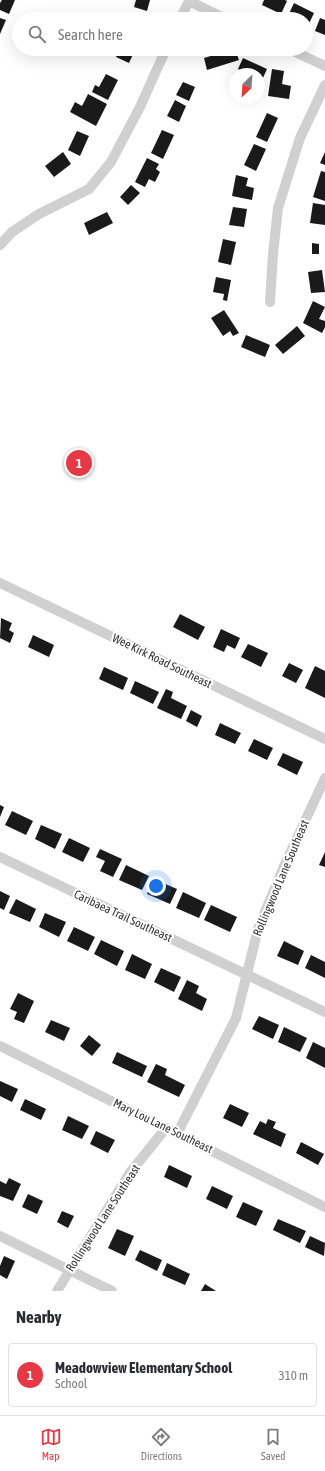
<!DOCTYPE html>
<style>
:root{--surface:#fff;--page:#f7f7f7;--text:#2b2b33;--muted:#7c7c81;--line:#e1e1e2;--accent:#e63946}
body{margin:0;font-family:"Asap Condensed",sans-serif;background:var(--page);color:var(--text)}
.compass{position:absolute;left:229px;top:68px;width:36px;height:36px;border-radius:50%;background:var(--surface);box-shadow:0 4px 16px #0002;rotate:205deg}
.you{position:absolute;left:156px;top:886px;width:14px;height:14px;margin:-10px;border:3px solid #fff;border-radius:50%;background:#1a73e8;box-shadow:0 0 0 6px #1a73e833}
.badge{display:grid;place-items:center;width:26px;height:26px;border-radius:50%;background:var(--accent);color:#fff;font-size:13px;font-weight:700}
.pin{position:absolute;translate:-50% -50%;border:2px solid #fff;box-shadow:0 1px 4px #0006}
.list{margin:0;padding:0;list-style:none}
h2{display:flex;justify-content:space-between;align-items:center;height:52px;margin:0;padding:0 16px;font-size:17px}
h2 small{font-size:13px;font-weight:400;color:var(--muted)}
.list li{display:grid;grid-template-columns:26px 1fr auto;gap:12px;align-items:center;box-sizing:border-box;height:64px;margin:0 8px 8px;padding:0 8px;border:1px solid var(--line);border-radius:4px}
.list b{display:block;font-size:15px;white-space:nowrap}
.list p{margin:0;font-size:13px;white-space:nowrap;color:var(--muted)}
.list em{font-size:13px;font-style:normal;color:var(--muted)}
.icon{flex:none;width:22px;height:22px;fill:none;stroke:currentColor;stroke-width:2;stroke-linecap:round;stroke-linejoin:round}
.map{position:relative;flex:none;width:325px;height:1291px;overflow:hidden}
.search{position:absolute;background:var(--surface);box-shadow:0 4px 16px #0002;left:12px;right:12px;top:12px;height:44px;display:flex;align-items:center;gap:10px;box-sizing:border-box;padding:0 14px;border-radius:22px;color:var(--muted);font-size:15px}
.sheet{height:124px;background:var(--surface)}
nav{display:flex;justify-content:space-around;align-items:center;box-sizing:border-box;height:56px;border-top:1px solid var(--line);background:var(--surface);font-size:11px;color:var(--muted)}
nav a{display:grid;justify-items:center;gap:2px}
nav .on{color:var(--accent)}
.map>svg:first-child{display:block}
.building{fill:#1a1a1a}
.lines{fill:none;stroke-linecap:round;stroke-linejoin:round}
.minor{stroke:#d0d0d0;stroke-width:10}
.labels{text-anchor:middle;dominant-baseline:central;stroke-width:4;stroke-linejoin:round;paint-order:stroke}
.street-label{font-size:12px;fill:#333;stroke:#fff}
</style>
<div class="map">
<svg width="325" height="1291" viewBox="0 0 325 1291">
<rect width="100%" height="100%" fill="#fff"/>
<g class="building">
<polygon points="2,0 15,0 9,14 0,10 0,3"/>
<polygon points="136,0 150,0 147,11 134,7"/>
<polygon points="264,0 285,0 287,1 281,14 262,5"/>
<polygon points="294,3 314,13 306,30 306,19 287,18"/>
<polygon points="133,14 142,19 130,19"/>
<polygon points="0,18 6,20 0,34"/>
<polygon points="320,18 325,20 325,35 315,31"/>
<polygon points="120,49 135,50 129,63 116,57"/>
<polygon points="235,49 239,60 207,70 204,58"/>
<polygon points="243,58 267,69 262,80 259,79 259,74 248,74 238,69"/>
<polygon points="272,69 284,71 282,84 291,86 289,99 268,96"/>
<polygon points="106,74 118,80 108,100 92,92 95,85 99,87"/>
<polygon points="183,82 195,87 189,101 176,95"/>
<polygon points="88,94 107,104 96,126 70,112 75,102 82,106"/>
<polygon points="175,100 186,106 179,122 167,116"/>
<polygon points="267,113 278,118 267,142 256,137"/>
<polygon points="162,130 174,135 163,159 151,153"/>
<polygon points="77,131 89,136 80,156 68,150"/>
<polygon points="254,144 266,149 256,171 244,165"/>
<polygon points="63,152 71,164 54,177 45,166"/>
<polygon points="325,152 325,165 320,163"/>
<polygon points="147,158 159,164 156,169 160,172 155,182 149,179 145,187 135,182"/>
<polygon points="321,171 325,172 325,201 313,197"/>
<polygon points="236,175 248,178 246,186 254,188 252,200 232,196"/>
<polygon points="131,185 140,193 128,205 120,197"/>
<polygon points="313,203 325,205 325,225 310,223"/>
<polygon points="233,207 247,209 244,227 229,225"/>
<polygon points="107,212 113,223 89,235 84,223"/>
<polygon points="223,239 236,242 231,265 218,262"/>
<polygon points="312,243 319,244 319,254 312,254"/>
<polygon points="322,270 325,292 311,293 308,272"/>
<polygon points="216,277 231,280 227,301 223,300 224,294 213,292"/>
<polygon points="313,301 325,307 319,319 325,321 325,327 322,333 303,323"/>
<polygon points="224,310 239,333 233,336 230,331 223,336 211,318"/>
<polygon points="297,326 305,336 283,354 275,345"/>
<polygon points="246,335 270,345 265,357 241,347"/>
<polygon points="180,614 205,627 198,640 173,627"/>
<polygon points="1,618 12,623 9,630 14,633 10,643 0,638"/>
<polygon points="221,629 240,638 235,649 227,645 224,652 213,647"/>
<polygon points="33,635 54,645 49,657 28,647"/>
<polygon points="248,644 268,653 261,667 241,657"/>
<polygon points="289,663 303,670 296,683 282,676"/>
<polygon points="315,666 325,671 325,698 305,688"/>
<polygon points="104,667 128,678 123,690 99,679"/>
<polygon points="135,681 159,692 153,704 130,693"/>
<polygon points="166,689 173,692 171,698 187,706 181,719 157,708"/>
<polygon points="191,710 202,716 197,727 186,721"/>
<polygon points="220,723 241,733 235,744 215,735"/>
<polygon points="254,739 273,748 267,760 248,751"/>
<polygon points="283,753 303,762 297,775 277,765"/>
<polygon points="0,805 4,807 0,817"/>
<polygon points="12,811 33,821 26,835 5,825"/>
<polygon points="41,825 62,834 55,849 35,839"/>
<polygon points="69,838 90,848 83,862 62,852"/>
<polygon points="100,849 122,859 113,877 100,871 105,861 96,857"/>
<polygon points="325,852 325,867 319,865"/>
<polygon points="126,865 149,876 142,890 119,880"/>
<polygon points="154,879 177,889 170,904 147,894"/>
<polygon points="0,891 10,896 4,910 0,908"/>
<polygon points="183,892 206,903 199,918 176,908"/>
<polygon points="16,899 36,909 30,922 9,913"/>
<polygon points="211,905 237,917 230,932 204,920"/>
<polygon points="45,913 66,922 59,937 39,927"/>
<polygon points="74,927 95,937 88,951 67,941"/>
<polygon points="101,940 124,951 117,966 94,954"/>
<polygon points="284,941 304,951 298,965 277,956"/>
<polygon points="132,954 152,964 145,979 125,970"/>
<polygon points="311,955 325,962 325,978 305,968"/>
<polygon points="161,968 181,977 174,992 154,982"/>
<polygon points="187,980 199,986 196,993 207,999 202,1011 178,999"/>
<polygon points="18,993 34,1001 24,1023 14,1019 17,1012 10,1009"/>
<polygon points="259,1016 279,1025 273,1039 252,1029"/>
<polygon points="51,1020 70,1028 64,1041 45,1032"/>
<polygon points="284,1027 307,1038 300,1052 278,1042"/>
<polygon points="89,1035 101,1045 92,1056 80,1046"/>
<polygon points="313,1042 325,1048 325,1068 306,1058"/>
<polygon points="117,1052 147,1066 142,1077 112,1063"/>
<polygon points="156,1064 167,1069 165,1075 185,1085 179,1097 147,1082"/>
<polygon points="0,1081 18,1089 12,1102 0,1096"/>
<polygon points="25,1099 46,1109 41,1120 20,1110"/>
<polygon points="230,1104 249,1113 242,1127 223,1118"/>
<polygon points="68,1116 89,1126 82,1139 62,1130"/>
<polygon points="268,1119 276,1122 273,1128 286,1134 281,1147 253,1134 260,1121 266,1124"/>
<polygon points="96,1131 115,1140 108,1153 90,1144"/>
<polygon points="301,1142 324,1154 318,1165 296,1153"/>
<polygon points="169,1165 192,1176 187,1188 164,1177"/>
<polygon points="9,1178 21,1184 13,1201 0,1196 0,1181 6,1184"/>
<polygon points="212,1186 233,1196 227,1209 206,1199"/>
<polygon points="28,1194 43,1201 37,1214 22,1207"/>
<polygon points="243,1202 263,1211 256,1226 236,1217"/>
<polygon points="62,1211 74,1216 68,1228 57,1222"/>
<polygon points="278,1219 306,1231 300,1243 273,1230"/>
<polygon points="117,1229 134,1236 125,1256 108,1248"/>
<polygon points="310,1236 325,1243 324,1256 305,1247"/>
<polygon points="140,1250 162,1260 157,1271 135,1260"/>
<polygon points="4,1256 15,1261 7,1279 0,1275 0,1266"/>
<polygon points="167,1263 190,1274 185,1285 162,1275"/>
<polygon points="205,1284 216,1291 201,1291"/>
</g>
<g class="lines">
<g class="minor">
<polyline points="180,19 189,1 226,19"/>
<polyline points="289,49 325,66"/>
<polyline points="0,245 12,232 39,214 89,189 111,162 140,107 166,49"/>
<polyline points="270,302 273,254 278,208 300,138 325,85"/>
<polyline points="0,583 325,739"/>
<polyline points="0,857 325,1012"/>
<polyline points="0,1046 325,1207"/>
<polyline points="177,1134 236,1018 258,929 285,864 325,778"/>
<polyline points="0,1236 112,1291"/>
<polyline points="57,1291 129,1174 166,1128"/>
</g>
</g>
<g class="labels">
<g class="street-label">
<text transform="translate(162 661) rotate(26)">Wee Kirk Road Southeast</text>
<text transform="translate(281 878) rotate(-67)">Rollingwood Lane Southeast</text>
<text transform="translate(123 916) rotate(25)">Caribaea Trail Southeast</text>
<text transform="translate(163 1126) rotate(26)">Mary Lou Lane Southeast</text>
<text transform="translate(103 1218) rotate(-57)">Rollingwood Lane Southeast</text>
</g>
</g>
</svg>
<svg class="compass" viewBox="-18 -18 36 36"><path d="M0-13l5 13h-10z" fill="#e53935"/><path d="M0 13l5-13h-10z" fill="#7c7c81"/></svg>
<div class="you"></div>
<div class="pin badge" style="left:79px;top:463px">1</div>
<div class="search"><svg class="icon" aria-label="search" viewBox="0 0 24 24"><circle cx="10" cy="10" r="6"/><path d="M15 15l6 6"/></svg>Search here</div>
</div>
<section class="sheet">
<h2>Nearby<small></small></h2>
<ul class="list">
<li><span class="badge">1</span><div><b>Meadowview Elementary School</b><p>School</p></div><em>310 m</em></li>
</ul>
</section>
<nav>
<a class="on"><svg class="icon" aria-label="map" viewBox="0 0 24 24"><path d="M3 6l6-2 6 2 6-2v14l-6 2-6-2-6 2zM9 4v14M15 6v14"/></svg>Map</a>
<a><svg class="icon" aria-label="directions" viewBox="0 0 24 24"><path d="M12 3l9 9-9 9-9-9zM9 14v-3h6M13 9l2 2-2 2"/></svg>Directions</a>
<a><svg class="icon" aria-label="saved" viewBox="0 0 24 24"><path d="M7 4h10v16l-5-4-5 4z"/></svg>Saved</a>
</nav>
